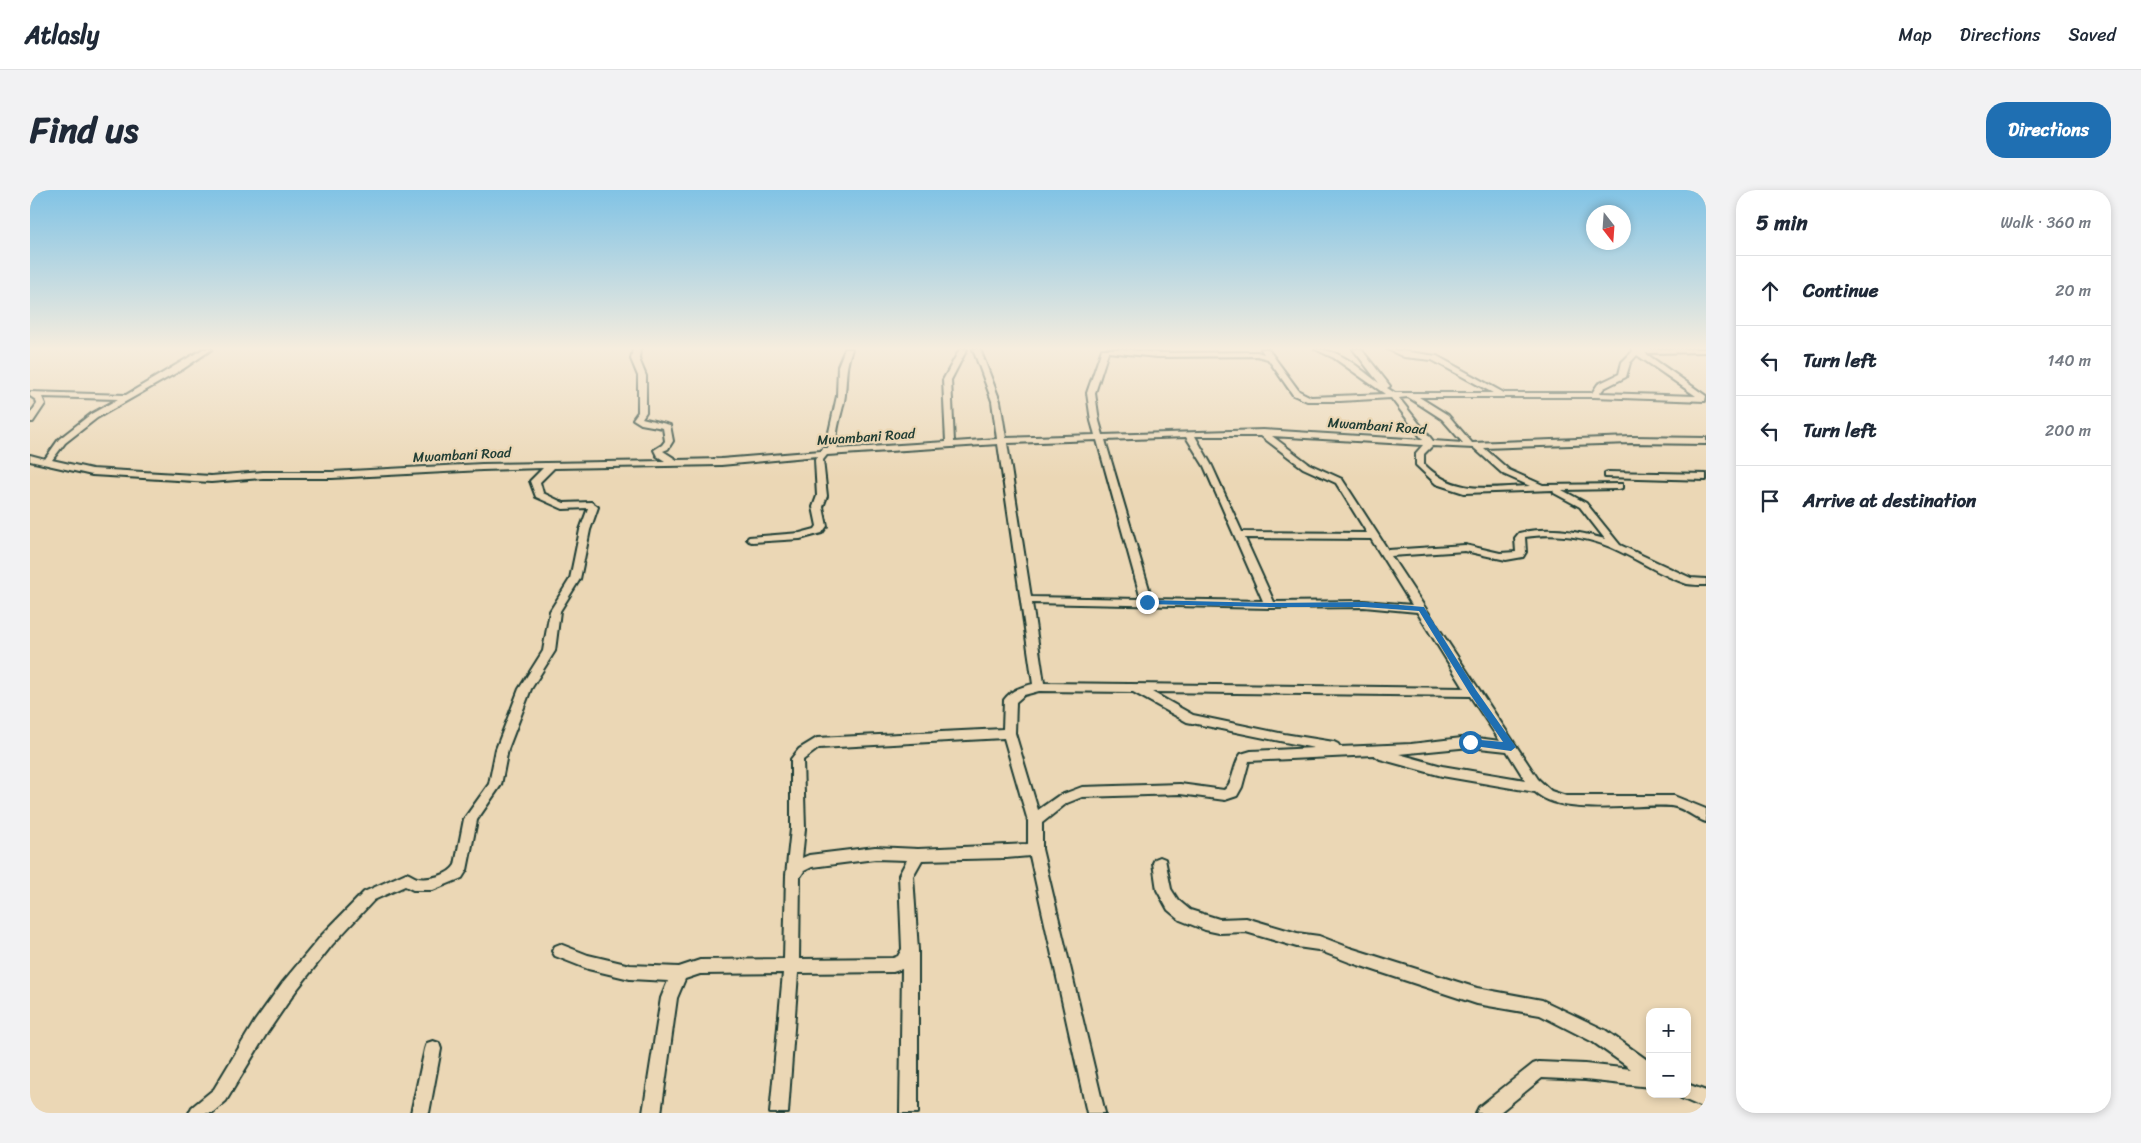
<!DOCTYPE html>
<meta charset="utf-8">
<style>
:root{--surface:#fff;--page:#f2f2f3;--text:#1f2937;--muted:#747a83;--line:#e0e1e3;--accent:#1f6fb2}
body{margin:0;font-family:Sriracha,sans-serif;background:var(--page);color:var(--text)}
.controls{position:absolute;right:15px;bottom:15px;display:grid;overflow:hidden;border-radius:10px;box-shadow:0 2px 8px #0003}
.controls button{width:45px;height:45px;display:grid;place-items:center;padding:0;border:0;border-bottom:1px solid var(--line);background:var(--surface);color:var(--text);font:25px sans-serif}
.compass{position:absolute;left:1556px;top:15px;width:45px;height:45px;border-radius:50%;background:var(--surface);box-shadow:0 2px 8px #0003;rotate:163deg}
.stop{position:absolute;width:15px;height:15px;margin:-11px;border:4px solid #1f6fb2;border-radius:50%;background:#fff}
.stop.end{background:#1f6fb2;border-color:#fff;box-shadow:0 1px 5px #0008}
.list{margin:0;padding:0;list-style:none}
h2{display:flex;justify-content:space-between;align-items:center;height:65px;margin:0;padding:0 20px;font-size:21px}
h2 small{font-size:16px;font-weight:400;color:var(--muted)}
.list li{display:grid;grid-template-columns:32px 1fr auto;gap:15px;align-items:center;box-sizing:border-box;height:70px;padding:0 20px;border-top:1px solid var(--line)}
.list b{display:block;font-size:19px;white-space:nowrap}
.list em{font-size:16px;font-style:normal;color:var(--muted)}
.icon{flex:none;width:28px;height:28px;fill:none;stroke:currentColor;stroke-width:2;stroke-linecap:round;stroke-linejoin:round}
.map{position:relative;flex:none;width:1676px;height:923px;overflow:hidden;border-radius:20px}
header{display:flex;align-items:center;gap:30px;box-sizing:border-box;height:70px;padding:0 25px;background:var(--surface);border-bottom:1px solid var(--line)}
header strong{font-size:24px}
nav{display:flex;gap:28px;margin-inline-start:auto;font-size:18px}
.intro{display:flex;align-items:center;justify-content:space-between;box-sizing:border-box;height:120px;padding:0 30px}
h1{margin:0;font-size:35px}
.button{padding:12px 22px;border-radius:20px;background:var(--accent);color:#fff;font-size:18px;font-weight:700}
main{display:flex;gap:30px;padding:0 30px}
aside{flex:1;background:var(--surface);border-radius:20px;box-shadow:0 2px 8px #0003}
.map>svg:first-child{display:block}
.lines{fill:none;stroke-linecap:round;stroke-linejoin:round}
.minor-casing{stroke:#1f3d34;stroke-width:4}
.minor{fill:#ebd7b5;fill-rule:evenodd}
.route{fill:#1f6fb2}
.labels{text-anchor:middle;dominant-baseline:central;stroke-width:4.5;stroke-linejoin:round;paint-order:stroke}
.far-street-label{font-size:14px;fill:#1f3d34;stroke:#ebd7b5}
</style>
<header>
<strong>Atlasly</strong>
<nav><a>Map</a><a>Directions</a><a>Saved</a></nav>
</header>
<div class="intro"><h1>Find us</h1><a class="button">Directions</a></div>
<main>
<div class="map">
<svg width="1676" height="923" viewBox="0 0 1676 923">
<rect width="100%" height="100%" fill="#ebd7b5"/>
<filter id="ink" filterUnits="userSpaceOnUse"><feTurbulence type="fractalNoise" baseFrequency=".02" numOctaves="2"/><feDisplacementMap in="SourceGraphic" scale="10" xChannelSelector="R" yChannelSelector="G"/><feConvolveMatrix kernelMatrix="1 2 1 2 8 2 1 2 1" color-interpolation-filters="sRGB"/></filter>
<g filter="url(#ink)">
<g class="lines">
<g class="minor-casing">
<g id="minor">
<path d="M173,159h9l-29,20 -86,49 -32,25 -13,17 40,9 119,7 52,-4h69l150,-8 183,-3 -8,-5 -3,-6 8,-5 3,-4 -2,-13 -22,-4 -8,-5 5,-7v-36l-7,-17 2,-10h7l-1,10 7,17v36l-4,6 28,7 3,16 -5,8 -5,2 14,9 44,-1 100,-8 2,-3h6l-2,-7 10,-45 1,-30 7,-17h7c-7,19 -5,27 -7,46 -2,18 -12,37 -7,54l108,-7 -3,-62 17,-31h7l-16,31 3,62 43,-3 -5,-38 -19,-52h7l20,52 6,37 89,-3 -4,-14 -4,-28 15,-44h20l35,4 100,-1 7,2 -3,-5h7l31,42 12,6 74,-3 -51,-36 -19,-9c25,0 45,20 64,34l-26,-34h8l29,37 -3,2 8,5h98l-61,-33 -28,-3 -17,-8 50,7 67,37h88l6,-9 21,-10 3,-12 11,-11 -2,-2h75v3l-61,1 61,43 -1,5 -111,-4h-175l29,18 24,28 159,-6 75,1v6l-75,-1 -147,5 25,22 34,15 79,-1v4l-3,1 -57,1 24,13 34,42 71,33 15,1v6c-6,0 -13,0 -19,-1 -25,-8 -53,-27 -77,-37 -26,-11 -58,-14 -85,-10l1,15 -3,5 -17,3 -41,-9 -74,5 147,223 13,12 15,5h108l32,13v13c-12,-4 -21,-14 -35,-16 -37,-3 -107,12 -136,-14l-93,-16 -62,-17 -6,-4 -125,6 -7,26 -5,9 -12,4 -45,-6 -98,3 -15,6 -25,20v26l63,264h-18l-57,-257 -24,2 -84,2 -9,16 5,74v163h-18l2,-144 -9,3 -95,1 -10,140h-18l13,-140 -83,1 -15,5 -8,19 -16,115h-18l18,-115 7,-17 -38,-2 -42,-10 -33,-13 -3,-5 3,-5 5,-2 28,11 42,10 49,2 21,-7 84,-1 2,-84 5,-46v-70l8,-10 18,-11 186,-9 1,-29c7,-10 17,-13 29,-16l-35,-240 -171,11 -4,5 4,36 -4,11 4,19 -5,7 -22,6 -48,3 -3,-1 -2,-2 2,-2 51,-4 15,-4 2,-3 -4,-19 4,-11 -2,-36 2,-4 -96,9 -167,3 -14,14 3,11 21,10 27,-1 7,5 -8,23 -10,49 -20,32 -5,40 -24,38 -23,60 -7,36 -24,35 -10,50 -5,8 -29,12h-20l-8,-4 -31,14 -42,45 -37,47 -28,41 -41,68 -14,12h-23l3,-6 22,-18 41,-68 28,-39 39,-47 42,-43 42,-19c4,1 8,4 11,5 13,2 32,-3 38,-13l9,-46 25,-35 7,-35 23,-60 24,-38 7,-40 20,-32 10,-49 8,-22 -25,1 -27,-12 -6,-16 13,-13 -61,2 -150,8h-69l-52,4 -119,-7 -62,-14v-6l15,4 14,-20 32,-25 27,-15 -76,-2 3,7 -12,18h-3v-8l7,-10 -1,-4 -6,-4v-4l96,3zM1078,162l49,5 100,-1 11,3 25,36 14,6h33l51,-3 32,42 -160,-10 -160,5 -4,-14 -4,-28zM1607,165l59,41 -96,-3 4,-5 22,-11 4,-14zM1378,207l34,22 21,24 -30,-2 -34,-43zM1165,246h66l42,32 33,15 31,50 -125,-1 -30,-66zM1242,246l151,9 -7,8v12l20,19 28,9 89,-3 1,3 26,14 25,32c-28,-8 -58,-13 -86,-6l-4,5 1,14 -16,1 -35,-8 -77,5 -46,-71 -33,-15zM1156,247l18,29 59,135 -111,-2 -47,-159zM1067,250l44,159 -110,-2 -24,-154zM1402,256l42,2 29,26 27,12c-40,1 -75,10 -106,-22v-10zM1215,348l126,1 41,66 -48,-4 -90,1zM1002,413l238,5 94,-1 53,5 47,76 -420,-5zM1009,501l94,1 54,30 127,26 -63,3 -10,3c-8,10 -7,29 -17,36l-44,-6 -98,3 -24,9 -20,14 -23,-77 1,-31 8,-7zM1122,502l318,4 30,45 -30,-4 -59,7 -71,3 -2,-3 -4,-2 -50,-8 -91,-19zM974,548l24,83v23l-110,5 -43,-2 -66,8 -7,3 3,-29 -2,-69 16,-12zM1440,557l37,4 18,29 -83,-14 -43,-12zM845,669l32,1 -8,15 3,74 -4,7 -5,2 -94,1 1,-82 4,-6 8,-4z"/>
<polygon points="1578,282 1676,284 1676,290 1575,287 1575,283"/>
<polygon points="1130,667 1135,669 1141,699 1148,710 1160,720 1189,729 1216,728 1267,743 1289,746 1320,758 1447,798 1512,810 1575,840 1620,872 1620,897 1555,890 1512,888 1469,923 1446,923 1449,917 1503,874 1509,872 1555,874 1601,879 1563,852 1510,825 1447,814 1319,772 1288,760 1267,757 1216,742 1189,743 1175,740 1150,730 1138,720 1127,700 1123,673 1125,669"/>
<polygon points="403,851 409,853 411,859 399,923 381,923 395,859 397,853"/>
<polygon points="1657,894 1676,901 1676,919 1651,908 1649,904 1657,904"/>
</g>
</g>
<use href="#minor" class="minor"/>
</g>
</g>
<linearGradient id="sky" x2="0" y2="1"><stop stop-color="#81c3e5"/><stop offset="0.55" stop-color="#f6edde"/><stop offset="1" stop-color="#f6edde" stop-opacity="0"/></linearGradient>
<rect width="1676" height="288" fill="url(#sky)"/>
<polygon class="route" points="1117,410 1240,413 1334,412 1394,417 1446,500 1486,557 1481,561 1437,555 1436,552 1440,549 1473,552 1440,504 1389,421 1334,417 1240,417 1115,414 1113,412"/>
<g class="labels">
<g class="far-street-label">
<text transform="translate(1347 236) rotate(4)">Mwambani Road</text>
<text transform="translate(836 247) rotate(-4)">Mwambani Road</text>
<text transform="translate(432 265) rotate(-3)">Mwambani Road</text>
</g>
</g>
</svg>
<div class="controls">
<button>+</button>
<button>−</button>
</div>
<svg class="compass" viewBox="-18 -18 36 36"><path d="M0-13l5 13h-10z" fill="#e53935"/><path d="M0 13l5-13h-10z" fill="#747a83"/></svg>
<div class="stop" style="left:1440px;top:552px"></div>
<div class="stop end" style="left:1117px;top:412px"></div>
</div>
<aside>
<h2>5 min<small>Walk · 360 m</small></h2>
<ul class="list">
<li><svg class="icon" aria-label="ahead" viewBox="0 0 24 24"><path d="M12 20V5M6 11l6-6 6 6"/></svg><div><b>Continue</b></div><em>20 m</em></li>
<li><svg class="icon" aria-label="left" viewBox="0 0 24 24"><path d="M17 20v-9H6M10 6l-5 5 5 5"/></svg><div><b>Turn left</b></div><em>140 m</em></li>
<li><svg class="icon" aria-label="left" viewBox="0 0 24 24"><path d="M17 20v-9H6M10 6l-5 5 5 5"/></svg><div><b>Turn left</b></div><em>200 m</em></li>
<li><svg class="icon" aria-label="arrive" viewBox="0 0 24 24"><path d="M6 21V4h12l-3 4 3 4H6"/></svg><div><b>Arrive at destination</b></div></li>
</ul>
</aside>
</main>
